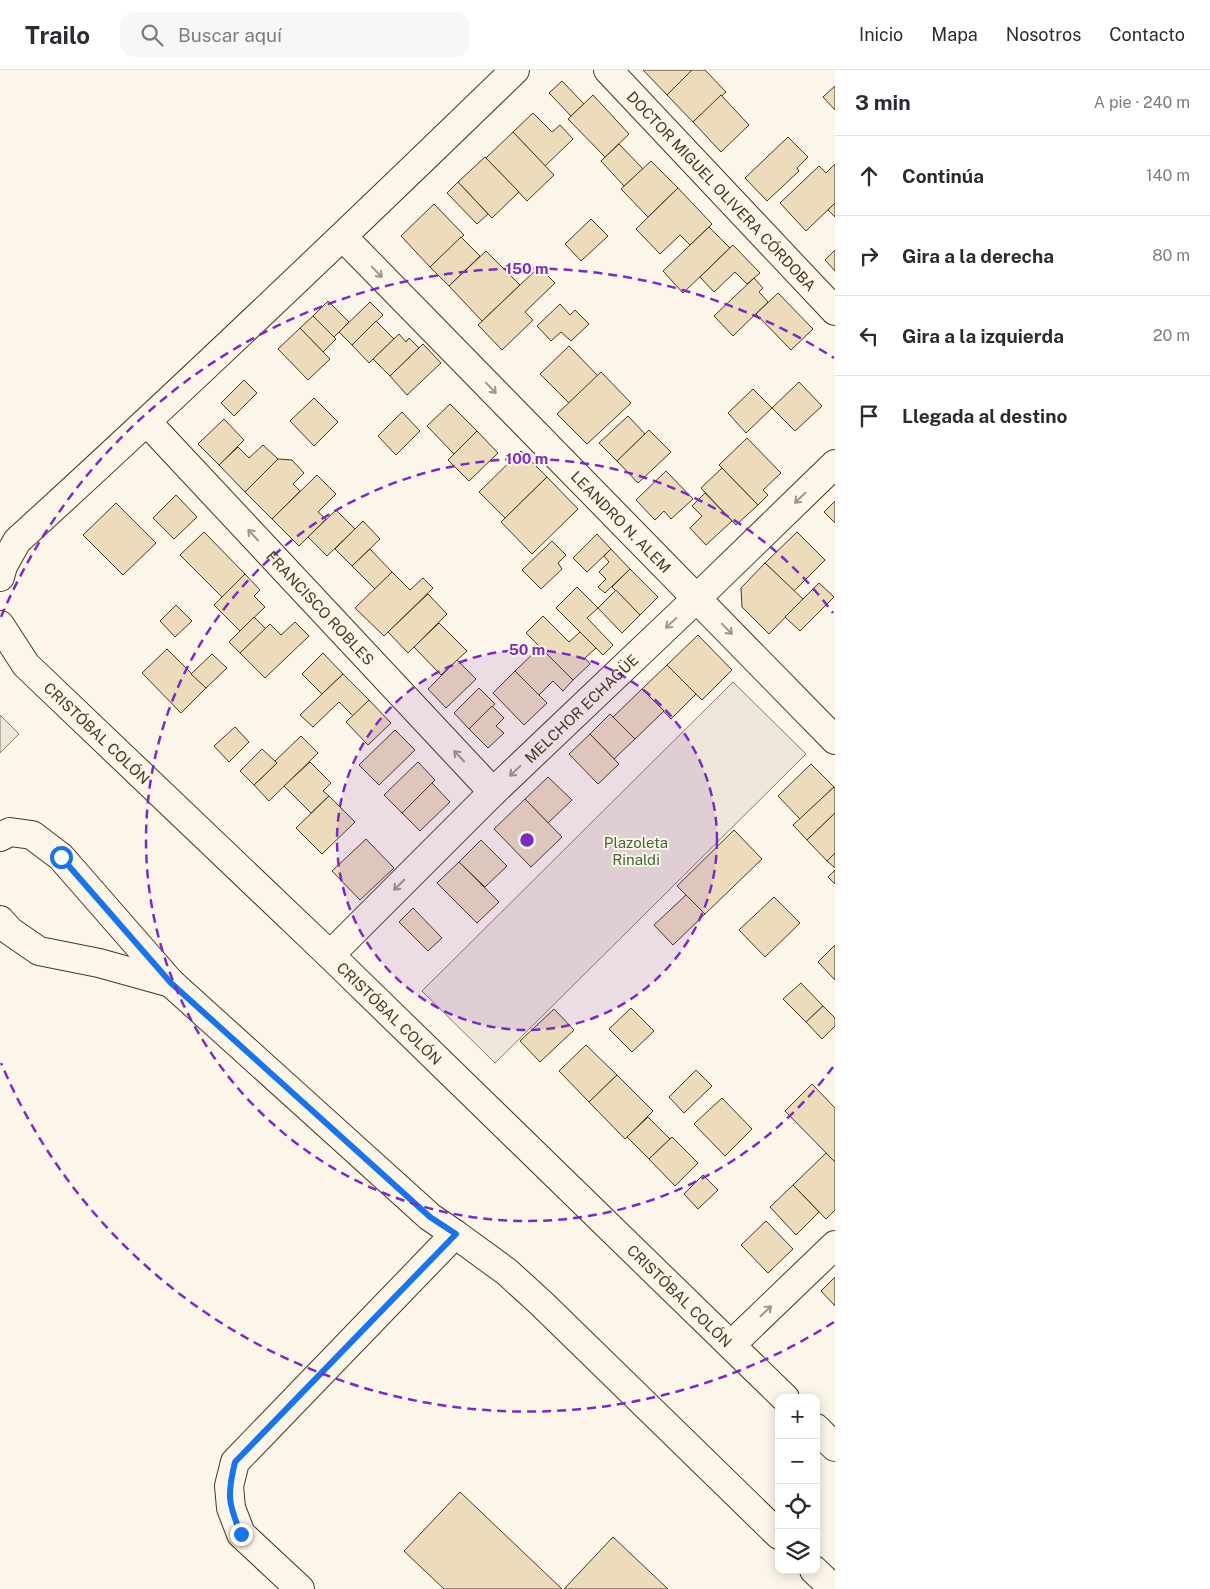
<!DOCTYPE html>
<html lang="es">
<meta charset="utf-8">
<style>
:root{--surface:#fff;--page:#f7f7f7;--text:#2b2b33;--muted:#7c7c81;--line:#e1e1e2}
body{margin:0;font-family:"Public Sans",sans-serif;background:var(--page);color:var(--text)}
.controls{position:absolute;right:15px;bottom:15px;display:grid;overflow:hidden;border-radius:10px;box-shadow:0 2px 12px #0003}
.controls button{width:45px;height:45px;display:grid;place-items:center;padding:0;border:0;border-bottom:1px solid var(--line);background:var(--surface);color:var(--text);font:25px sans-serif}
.stop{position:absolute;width:15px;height:15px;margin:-11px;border:4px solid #1a73e8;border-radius:50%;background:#fff}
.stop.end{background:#1a73e8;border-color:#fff;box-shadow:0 1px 5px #0008}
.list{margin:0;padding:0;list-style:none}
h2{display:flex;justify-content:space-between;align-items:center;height:65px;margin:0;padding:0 20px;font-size:21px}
h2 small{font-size:16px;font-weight:400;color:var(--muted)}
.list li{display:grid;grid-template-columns:32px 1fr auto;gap:15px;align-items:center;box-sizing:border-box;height:80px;padding:0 20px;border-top:1px solid var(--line)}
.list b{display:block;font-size:19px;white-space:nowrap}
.list em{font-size:16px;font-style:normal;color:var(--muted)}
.icon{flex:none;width:28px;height:28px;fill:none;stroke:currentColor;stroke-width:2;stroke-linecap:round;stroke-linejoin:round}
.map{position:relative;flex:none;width:835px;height:1519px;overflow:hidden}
header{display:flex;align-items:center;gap:30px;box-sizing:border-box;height:70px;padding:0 25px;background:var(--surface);border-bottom:1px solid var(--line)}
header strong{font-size:24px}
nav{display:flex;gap:28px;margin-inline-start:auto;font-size:18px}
.search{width:350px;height:45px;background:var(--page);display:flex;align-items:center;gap:12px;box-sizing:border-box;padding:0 18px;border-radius:15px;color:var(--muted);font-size:19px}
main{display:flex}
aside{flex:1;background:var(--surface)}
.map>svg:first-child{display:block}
.green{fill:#ede6d9;stroke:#887966}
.building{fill:#ecdcbc;stroke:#4a3520}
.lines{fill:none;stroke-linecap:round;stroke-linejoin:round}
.minor-casing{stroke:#4a3520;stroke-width:30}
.major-casing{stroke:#4a3520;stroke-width:30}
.minor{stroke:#fbf6e9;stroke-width:28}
.major{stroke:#fbf6e9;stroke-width:28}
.oneway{stroke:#a29684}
.route{stroke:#1a73e8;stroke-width:6}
.ring{fill:none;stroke:#7b2cbf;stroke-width:2.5;stroke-dasharray:9 6}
.labels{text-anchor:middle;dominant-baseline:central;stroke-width:4;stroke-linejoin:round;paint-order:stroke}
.street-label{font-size:15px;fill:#4a3520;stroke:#fbf6e9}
.park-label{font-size:15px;fill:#436837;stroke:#fbf6e9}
.centre{fill:#7b2cbf;stroke:#fbf6e9;stroke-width:2.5}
.ring-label{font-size:15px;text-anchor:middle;font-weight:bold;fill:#7b2cbf;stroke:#fbf6e9;stroke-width:4;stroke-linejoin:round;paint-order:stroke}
</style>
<header>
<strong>Trailo</strong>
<div class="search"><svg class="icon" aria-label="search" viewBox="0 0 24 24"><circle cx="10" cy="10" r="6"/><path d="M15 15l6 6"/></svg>Buscar aquí</div>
<nav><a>Inicio</a><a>Mapa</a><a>Nosotros</a><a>Contacto</a></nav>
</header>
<main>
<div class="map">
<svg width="835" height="1519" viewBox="0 0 835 1519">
<rect width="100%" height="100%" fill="#fbf6e9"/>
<g class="green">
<polygon points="733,612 806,684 495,993 422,921"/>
<polygon points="0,645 19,664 0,683"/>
</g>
<g class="building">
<polygon points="643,0 692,0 667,25"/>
<polygon points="692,0 705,0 726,22 693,52 667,25"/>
<polygon points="562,11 584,34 571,46 549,23"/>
<polygon points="835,16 835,40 823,27"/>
<polygon points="593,25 629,64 605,87 568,49"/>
<polygon points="721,25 749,55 721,82 693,52"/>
<polygon points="533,43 552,62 560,55 573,69 545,96 513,62"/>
<polygon points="513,62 554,105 527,131 486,88"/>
<polygon points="788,67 808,87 797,98 799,101 767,131 745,108"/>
<polygon points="619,74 643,99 624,116 601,91"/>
<polygon points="485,87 519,122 492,148 458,112"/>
<polygon points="651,91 678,118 648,147 621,119"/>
<polygon points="835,94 835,133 806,161 780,133 819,96 826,103"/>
<polygon points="458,112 488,144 477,154 447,123"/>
<polygon points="678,118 712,154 690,175 680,165 660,184 636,159"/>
<polygon points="835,133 835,147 828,140"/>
<polygon points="434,134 464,165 430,197 401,166"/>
<polygon points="591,149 608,166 581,191 565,174"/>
<polygon points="709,157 730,178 683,223 663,201"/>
<polygon points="461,167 480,186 449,216 430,197"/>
<polygon points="733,175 760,203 747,214 735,202 714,222 700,207"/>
<polygon points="835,180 835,201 825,190"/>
<polygon points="486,181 520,215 482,251 449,216"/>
<polygon points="539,197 555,213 525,242 533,250 502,280 478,255"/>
<polygon points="754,208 763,218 759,222 768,232 733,266 714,246"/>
<polygon points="778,223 813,259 791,280 756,244"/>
<polygon points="328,231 349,252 334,267 313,246"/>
<polygon points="370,232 383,245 352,275 339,262"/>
<polygon points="560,234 570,245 575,240 589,254 571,271 561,262 551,271 537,256"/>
<polygon points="313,246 336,269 323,282 300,258"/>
<polygon points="376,251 394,269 369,293 352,275"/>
<polygon points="300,258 330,289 308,310 278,279"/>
<polygon points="399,264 406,272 409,268 419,278 390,306 373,289"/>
<polygon points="423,274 441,293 407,325 390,306"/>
<polygon points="569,276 598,306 569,333 540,304"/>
<polygon points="601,302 631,333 587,374 557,344"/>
<polygon points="244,310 257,323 234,346 221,333"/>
<polygon points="799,312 822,336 795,361 772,338"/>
<polygon points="753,319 772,338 746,363 728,343"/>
<polygon points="314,328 338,352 314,376 290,351"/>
<polygon points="450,334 477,361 454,384 427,356"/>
<polygon points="402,342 420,361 396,385 378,366"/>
<polygon points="628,346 645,364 617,391 599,373"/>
<polygon points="224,349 244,370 219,395 198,374"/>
<polygon points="649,360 671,382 638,413 617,391"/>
<polygon points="477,361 498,383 469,411 448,390"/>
<polygon points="747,368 781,403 763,420 768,425 758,435 719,395"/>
<polygon points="263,375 278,389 245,422 219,395 238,377 249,388"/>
<polygon points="521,381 547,407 505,448 479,422"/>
<polygon points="278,389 292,390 304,403 293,414 300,421 272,449 245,422"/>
<polygon points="722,398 758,435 736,455 701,418"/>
<polygon points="666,401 693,429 671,449 664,441 655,450 636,430"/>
<polygon points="317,405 336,424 318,442 326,449 299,476 272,449"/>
<polygon points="547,407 578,439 532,484 501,452"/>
<polygon points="705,423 732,451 706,475 690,458 702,446 692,436"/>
<polygon points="176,425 197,447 174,469 153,448"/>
<polygon points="835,431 835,453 824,442"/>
<polygon points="116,433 156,473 123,505 83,465"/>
<polygon points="336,440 355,459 327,486 308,467"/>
<polygon points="363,451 380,469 352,496 335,479"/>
<polygon points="204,462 245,504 222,527 180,485"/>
<polygon points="797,462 825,490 794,521 765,493"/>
<polygon points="597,464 611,479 587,502 573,488"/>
<polygon points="552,471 566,485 558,493 562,499 541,519 522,500"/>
<polygon points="370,479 392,502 375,519 352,496"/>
<polygon points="611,479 630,499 605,523 598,517 606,509 599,502 609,492 604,486"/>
<polygon points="765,493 803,529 769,564 742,537 741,518"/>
<polygon points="630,499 658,527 640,545 612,517"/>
<polygon points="392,502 410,520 423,508 433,518 384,566 355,538"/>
<polygon points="245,504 260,520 254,526 265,537 240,561 214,535"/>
<polygon points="819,513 834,527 800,561 785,547"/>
<polygon points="577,517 598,538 587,548 613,575 603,585 556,538"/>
<polygon points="616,520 640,545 622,563 598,538"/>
<polygon points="428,524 447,544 408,583 388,562"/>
<polygon points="176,535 192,551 175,567 160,551"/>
<polygon points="543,546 569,572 580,562 596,578 585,588 590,594 573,610 526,563"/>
<polygon points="254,547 266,559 240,583 229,572"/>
<polygon points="295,552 309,566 265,608 240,583 270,554 281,565"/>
<polygon points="439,553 467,581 441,605 414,577"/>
<polygon points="698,565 732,600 702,630 667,595"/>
<polygon points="540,577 573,610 563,621 553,611 539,625 515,601"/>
<polygon points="167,579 206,618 181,643 142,603"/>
<polygon points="323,583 343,604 322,624 302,604"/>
<polygon points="212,584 227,598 206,618 191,604"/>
<polygon points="457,590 476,609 446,638 428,619"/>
<polygon points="667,595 696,624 671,649 642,619"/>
<polygon points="515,601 547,633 524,655 493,623"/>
<polygon points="343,604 369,630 353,646 339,632 313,657 300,645"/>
<polygon points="479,618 495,634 469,659 454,643"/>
<polygon points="642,619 664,641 635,669 613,647"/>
<polygon points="369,630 391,653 368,675 346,652"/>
<polygon points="492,636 504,648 496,656 504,663 488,678 469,659"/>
<polygon points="610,644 635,669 614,689 590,664"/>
<polygon points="235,657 249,672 229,692 214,676"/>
<polygon points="395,660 415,680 379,715 359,695"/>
<polygon points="590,664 619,694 598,714 569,684"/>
<polygon points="301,666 318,683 269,731 254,715 277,693 275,691"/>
<polygon points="262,679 277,693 254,715 240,701"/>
<polygon points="310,692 331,713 323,721 329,726 311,743 284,716"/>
<polygon points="418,692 435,710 402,743 384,725"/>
<polygon points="811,694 834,717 800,749 778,726"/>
<polygon points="548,707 572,730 548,753 525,729"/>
<polygon points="432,713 450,732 420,761 402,743"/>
<polygon points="834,717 835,718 835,743 807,770 793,755"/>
<polygon points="329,726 355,752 322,784 296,758"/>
<polygon points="525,729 562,767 531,797 494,759"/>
<polygon points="835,743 835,783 827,791 807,770"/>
<polygon points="734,760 762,789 705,844 677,816"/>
<polygon points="366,769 394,798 360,830 332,801"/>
<polygon points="481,770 507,796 485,817 459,792"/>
<polygon points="835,783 835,798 827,791"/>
<polygon points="459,792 499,832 477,853 437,813"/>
<polygon points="835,800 835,814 828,807"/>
<polygon points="686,825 705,844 673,875 654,855"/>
<polygon points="774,827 800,853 765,887 739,860"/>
<polygon points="413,838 442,868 428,881 399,852"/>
<polygon points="835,875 835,910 818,892"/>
<polygon points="801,913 823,936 806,952 783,929"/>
<polygon points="823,936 835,948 835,956 822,969 806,952"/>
<polygon points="631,938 654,961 632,982 609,959"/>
<polygon points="554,939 574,960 540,992 520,971"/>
<polygon points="586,975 617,1005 589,1032 559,1001"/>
<polygon points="696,1000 712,1016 684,1043 669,1027"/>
<polygon points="617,1005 653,1041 625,1069 589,1032"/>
<polygon points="812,1014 835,1038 835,1092 785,1041"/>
<polygon points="722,1028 752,1059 725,1086 694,1054"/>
<polygon points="648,1047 670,1069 649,1089 627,1067"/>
<polygon points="672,1067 698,1093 675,1116 649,1089"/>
<polygon points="826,1083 835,1092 835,1140 826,1149 793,1115"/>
<polygon points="703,1105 718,1120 698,1139 684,1124"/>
<polygon points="793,1115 819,1142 796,1165 770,1137"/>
<polygon points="766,1151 793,1179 768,1203 741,1175"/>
<polygon points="835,1207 835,1236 821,1221"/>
<polygon points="460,1422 562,1519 444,1519 404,1481"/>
<polygon points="613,1467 668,1519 564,1519"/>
</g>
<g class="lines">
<g class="minor-casing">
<g id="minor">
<path id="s1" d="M608,0l227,241"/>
<path id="s2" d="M343,167l492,503"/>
<path id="s3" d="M147,352l346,370"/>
<path id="s4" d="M0,555l26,40 304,290 455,443"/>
<polyline points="0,767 10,762 32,765 61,787 171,913 430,1147 455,1164"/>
<polyline points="0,850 10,861 39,881 99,893 171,913"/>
<path id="s5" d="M330,885l163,-163 204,-194 138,-134"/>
<polyline points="731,1275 835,1175"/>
<polyline points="816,1358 835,1377"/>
<polyline points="814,1500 834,1519"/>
<polyline points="300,1519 241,1464 231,1438 229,1416 235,1392 455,1164 507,1202 541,1233 779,1465"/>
</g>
</g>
<g class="major-casing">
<path id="major" d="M0,507l3,-11 14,-25c169,-154 334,-312 498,-471"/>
</g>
<use href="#minor" class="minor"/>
<use href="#major" class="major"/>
</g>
<defs><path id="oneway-shaft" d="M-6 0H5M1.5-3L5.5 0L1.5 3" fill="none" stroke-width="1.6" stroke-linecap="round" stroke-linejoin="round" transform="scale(1.25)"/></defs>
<g class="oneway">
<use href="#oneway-shaft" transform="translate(377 202) rotate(46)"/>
<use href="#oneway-shaft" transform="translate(491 318) rotate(46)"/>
<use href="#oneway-shaft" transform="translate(800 428) rotate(136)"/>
<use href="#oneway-shaft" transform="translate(253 465) rotate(-133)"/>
<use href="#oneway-shaft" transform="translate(671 553) rotate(137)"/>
<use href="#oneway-shaft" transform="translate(727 559) rotate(46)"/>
<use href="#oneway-shaft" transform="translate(459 686) rotate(-133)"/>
<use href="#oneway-shaft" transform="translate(515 701) rotate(137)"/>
<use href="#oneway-shaft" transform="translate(399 815) rotate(135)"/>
<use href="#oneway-shaft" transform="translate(766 1241) rotate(-44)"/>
</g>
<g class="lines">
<path class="route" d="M61,787l110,126 259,234 26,17 -221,228c-8,33 -7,41 6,72"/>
</g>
<circle cx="527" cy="770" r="190" fill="#7b2cbf" fill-opacity=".12"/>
<g class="ring">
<circle cx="527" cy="770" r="190"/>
<path d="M833 997A381 381 0 1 1 833 543"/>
<path d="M834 1252A571 571 0 0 1 1 993M1 547A571 571 0 0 1 834 288"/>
</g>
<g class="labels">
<g class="street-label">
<text stroke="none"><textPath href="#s1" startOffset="166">DOCTOR MIGUEL OLIVERA CÓRDOBA</textPath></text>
<text stroke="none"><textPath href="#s2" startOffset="398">LEANDRO N. ALEM</textPath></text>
<text stroke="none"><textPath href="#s3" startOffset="254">FRANCISCO ROBLES</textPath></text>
<text stroke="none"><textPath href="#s5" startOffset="352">MELCHOR ECHAGÜE</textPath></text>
<text stroke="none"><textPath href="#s4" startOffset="146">CRISTÓBAL COLÓN</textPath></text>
<text stroke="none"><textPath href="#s4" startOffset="551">CRISTÓBAL COLÓN</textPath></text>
<text stroke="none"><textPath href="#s4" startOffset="956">CRISTÓBAL COLÓN</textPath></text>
</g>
<g class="park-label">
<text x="636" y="772">Plazoleta<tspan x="636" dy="17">Rinaldi</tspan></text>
</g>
</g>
<circle cx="527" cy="770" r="8" class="centre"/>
<g class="ring-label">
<text x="527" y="204">150 m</text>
<text x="527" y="394">100 m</text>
<text x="527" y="585">50 m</text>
</g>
</svg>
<div class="controls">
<button>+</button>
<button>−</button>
<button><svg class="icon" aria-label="locate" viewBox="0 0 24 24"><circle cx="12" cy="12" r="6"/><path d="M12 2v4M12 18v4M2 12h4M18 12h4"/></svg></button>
<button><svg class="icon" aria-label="layers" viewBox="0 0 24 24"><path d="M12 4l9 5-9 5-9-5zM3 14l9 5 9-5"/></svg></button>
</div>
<div class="stop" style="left:61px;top:787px"></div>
<div class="stop end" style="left:241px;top:1464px"></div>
</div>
<aside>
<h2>3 min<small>A pie · 240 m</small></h2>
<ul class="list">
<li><svg class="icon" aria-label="ahead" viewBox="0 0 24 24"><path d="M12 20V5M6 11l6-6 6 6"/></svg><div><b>Continúa</b></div><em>140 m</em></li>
<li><svg class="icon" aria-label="right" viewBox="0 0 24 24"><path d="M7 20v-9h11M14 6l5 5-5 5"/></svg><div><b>Gira a la derecha</b></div><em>80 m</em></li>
<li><svg class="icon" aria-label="left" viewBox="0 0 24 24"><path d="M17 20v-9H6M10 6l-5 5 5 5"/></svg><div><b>Gira a la izquierda</b></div><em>20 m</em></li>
<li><svg class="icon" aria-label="arrive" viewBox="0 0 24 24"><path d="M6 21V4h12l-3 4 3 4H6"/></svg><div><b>Llegada al destino</b></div></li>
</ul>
</aside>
</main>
